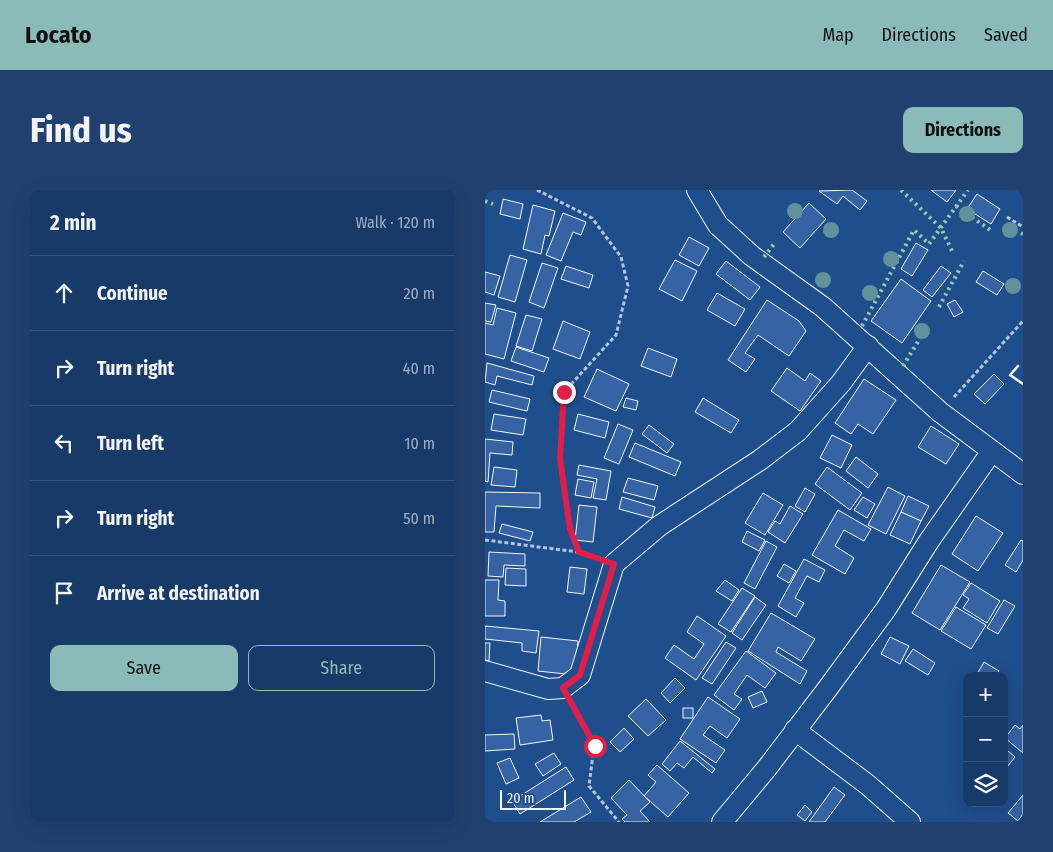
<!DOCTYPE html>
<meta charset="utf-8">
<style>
:root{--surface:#173a69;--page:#20416f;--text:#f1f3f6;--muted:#9eadc0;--line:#36547d;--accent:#8bbbb9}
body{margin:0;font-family:"Fira Sans Condensed",sans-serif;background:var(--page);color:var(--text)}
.controls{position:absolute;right:15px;bottom:15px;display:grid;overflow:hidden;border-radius:10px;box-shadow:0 5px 20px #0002}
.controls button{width:45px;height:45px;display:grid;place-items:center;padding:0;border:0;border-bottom:1px solid var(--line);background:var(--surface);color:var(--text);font:25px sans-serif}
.scale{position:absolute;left:15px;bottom:12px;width:66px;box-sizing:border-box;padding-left:5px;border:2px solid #f2f6ff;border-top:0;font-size:14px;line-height:18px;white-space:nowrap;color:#f2f6ff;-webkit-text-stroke:4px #1f4e8c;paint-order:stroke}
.stop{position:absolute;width:15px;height:15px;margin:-11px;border:4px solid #e11d48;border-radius:50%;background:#fff}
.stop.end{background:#e11d48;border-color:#fff;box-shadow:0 1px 5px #0008}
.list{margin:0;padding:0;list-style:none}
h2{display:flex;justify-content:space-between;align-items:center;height:65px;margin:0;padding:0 20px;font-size:21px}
h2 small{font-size:16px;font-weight:400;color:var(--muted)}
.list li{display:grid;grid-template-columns:32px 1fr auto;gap:15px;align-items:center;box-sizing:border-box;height:75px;padding:0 20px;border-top:1px solid var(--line)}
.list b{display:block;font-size:19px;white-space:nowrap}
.list em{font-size:16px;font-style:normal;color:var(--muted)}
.actions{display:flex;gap:10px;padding:15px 20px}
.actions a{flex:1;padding:11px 0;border:1px solid var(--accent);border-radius:10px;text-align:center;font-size:18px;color:var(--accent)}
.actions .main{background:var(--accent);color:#111}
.icon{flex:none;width:28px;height:28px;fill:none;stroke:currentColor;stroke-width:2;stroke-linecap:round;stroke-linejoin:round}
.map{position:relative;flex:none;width:538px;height:632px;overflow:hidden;border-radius:10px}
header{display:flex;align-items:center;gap:30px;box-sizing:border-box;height:70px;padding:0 25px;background:var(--accent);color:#111}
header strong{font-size:24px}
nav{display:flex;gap:28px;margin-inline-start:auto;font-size:18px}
.intro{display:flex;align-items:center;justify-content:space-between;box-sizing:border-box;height:120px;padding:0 30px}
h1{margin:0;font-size:35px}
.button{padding:12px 22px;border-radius:10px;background:var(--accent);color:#111;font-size:18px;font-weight:700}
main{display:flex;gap:30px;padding:0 30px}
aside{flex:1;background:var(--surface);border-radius:10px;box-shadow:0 5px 20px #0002}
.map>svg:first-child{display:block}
.building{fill:#3563a3;stroke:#f2f6ff}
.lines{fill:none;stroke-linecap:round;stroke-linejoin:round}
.street-casing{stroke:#f2f6ff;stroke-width:22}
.path{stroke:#b3c4dc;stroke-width:3;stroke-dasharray:4 2.5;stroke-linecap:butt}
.street{stroke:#1f4e8c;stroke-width:20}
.hedge{stroke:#97c8a6;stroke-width:4;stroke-dasharray:2.5 4;stroke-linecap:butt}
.wall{stroke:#f2f6ff;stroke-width:2.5}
.tree{fill:#61919a}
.route{stroke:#e11d48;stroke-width:6}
</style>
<header>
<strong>Locato</strong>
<nav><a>Map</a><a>Directions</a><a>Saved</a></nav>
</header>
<div class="intro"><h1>Find us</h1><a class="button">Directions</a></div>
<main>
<aside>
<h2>2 min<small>Walk · 120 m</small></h2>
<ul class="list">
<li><svg class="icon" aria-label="ahead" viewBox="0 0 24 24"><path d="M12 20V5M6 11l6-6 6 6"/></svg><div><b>Continue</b></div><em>20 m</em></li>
<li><svg class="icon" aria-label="right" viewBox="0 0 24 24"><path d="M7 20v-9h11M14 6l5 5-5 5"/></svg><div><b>Turn right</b></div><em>40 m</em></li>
<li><svg class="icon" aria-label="left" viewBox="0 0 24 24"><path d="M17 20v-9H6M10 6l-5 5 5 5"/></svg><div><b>Turn left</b></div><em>10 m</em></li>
<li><svg class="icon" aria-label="right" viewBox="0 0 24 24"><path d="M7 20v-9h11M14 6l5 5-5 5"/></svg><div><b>Turn right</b></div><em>50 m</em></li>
<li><svg class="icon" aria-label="arrive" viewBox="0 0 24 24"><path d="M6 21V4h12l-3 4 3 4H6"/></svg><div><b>Arrive at destination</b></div></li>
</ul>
<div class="actions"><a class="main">Save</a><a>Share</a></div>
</aside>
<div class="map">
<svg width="538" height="632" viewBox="0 0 538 632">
<rect width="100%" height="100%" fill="#1f4e8c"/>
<g class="building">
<polygon points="367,0 382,11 375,20 358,6 352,14 334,1"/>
<polygon points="446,0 471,0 462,12"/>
<polygon points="492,4 515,19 506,34 482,19"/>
<polygon points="18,9 38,14 35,29 15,24"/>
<polygon points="324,13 341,29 315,58 298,42"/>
<polygon points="48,15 70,21 64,46 60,45 56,64 38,59"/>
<polygon points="78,23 101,32 96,45 88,42 76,71 61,65"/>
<polygon points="204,47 224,58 214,76 194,65"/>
<polygon points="431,53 443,60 427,86 416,79"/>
<polygon points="25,65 42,70 30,112 13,107"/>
<polygon points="190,70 212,81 197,111 174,99"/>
<polygon points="241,71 275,97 265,110 231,84"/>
<polygon points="57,73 73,78 59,118 44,112"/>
<polygon points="81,76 108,85 104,98 76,89"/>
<polygon points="456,76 466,83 447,107 438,100"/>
<polygon points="498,81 519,94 512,105 491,92"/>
<polygon points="0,82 15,86 9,105 0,102"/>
<polygon points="416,89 446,111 417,153 386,131"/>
<polygon points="232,103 260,119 250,136 222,120"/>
<polygon points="282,110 314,131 321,141 304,166 273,145 260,163 270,169 261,182 243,170"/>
<polygon points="470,110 478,122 469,127 462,114"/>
<polygon points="0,113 11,115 6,132 0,131"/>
<polygon points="12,118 31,123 19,169 0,164 0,133 8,135"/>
<polygon points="41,125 57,129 47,161 31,156"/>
<polygon points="78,131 105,142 95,169 68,159"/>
<polygon points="31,157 64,168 59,182 26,171"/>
<polygon points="163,158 192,169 186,187 156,176"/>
<polygon points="2,173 49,186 47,195 12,186 10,195 0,192"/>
<polygon points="302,178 320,191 325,183 336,191 315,221 286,201"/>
<polygon points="112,179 144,194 131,221 99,207"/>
<polygon points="509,184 519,194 500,214 489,204"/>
<polygon points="379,189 411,210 388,244 373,234 366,244 350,233"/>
<polygon points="7,200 45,209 42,221 4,212"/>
<polygon points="141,208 153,211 151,220 138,217"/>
<polygon points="218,208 254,230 246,243 210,222"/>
<polygon points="9,224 41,229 38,245 6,240"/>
<polygon points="93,224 124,232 120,248 89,240"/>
<polygon points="133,234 148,240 134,274 119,268"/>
<polygon points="164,235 189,254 182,263 157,244"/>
<polygon points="446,236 474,254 461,274 433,257"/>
<polygon points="347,245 367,255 356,278 335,268"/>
<polygon points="0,249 28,252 27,265 5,263 3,292 0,291"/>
<polygon points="150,253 196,272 190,286 144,267"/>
<polygon points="371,267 393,284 383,298 361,281"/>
<polygon points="94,275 126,281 121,310 108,308 112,289 92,285"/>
<polygon points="9,277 32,280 30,297 6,295"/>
<polygon points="342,277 377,303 365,320 330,294"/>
<polygon points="143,288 173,296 169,310 138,302"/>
<polygon points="93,289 109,292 106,308 90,305"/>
<polygon points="403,297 420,306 401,344 383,335"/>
<polygon points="320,298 330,304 320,322 310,316"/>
<polygon points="0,302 55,303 55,318 11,316 9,342 0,342"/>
<polygon points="278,303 298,315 280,345 260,333"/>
<polygon points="423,306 444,316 436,331 416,322"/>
<polygon points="137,307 170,317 167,328 134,319"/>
<polygon points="378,307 390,314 382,328 369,320"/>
<polygon points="94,315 112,317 108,352 90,350"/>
<polygon points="305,316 318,324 300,353 283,342 290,331 295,334"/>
<polygon points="353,320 386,339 379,351 359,340 350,356 369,368 360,384 327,365"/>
<polygon points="416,322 436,331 425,354 405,345"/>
<polygon points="491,326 518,343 493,381 467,364"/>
<polygon points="17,334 48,342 45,351 14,343"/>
<polygon points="262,341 280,350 274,361 257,352"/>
<polygon points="536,350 538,351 538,370 531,382 520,375"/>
<polygon points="281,351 292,357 270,399 259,393"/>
<polygon points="4,362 40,364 40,376 19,375 18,387 3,386"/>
<polygon points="319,369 340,380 334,392 322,386 310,408 319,413 311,427 293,416"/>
<polygon points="299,374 311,381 304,393 292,386"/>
<polygon points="456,375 485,392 455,440 427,423"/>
<polygon points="85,377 102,379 99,404 82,402"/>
<polygon points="21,378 41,379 41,396 20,395"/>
<polygon points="0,390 14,390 13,410 20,411 20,426 0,426"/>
<polygon points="240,390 254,400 247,411 231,401"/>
<polygon points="486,393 515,411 502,433 478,418 484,409 478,405"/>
<polygon points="257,398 270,406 246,442 233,434"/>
<polygon points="270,407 281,415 257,450 247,443"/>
<polygon points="519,410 530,416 513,444 502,438"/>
<polygon points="471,417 501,435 486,459 456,441"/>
<polygon points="286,423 330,449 316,471 293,457 291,462 322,481 315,494 263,461"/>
<polygon points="212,426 241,446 211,490 180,468 189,455 209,469 219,454 202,442"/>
<polygon points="0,436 54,441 51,463 37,461 37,453 0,449"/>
<polygon points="56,447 93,451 90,485 53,481"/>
<polygon points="405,447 424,456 415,474 396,464"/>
<polygon points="241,452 251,458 227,494 217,488"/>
<polygon points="0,453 5,453 4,471 0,470"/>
<polygon points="428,459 450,473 443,485 420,471"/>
<polygon points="261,461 291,483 280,498 262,485 249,504 257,509 249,520 229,505"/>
<polygon points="499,472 514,481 511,486 491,486"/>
<polygon points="190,488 200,498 185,513 176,503"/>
<polygon points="277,501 282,512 268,518 263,507"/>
<polygon points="223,507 255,529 242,548 225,536 218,545 240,560 231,573 195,549"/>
<polygon points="161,509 181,530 163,546 143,526"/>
<rect x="198" y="518" width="10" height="10"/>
<polygon points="56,525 57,531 65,530 68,550 35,555 31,528"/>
<polygon points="530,535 535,539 538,535 538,563 520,548"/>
<polygon points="139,538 149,549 135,562 125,552"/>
<polygon points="29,544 30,559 0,561 0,545"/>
<polygon points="195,551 230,579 227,583 208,567 199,578 192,573 185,581 177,574"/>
<polygon points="522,560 530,567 519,581 519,564"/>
<polygon points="69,563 76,574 58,586 50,574"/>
<polygon points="25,568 34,588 21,594 12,573"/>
<polygon points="172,575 204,603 183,627 159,606 171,592 163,585"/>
<polygon points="81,577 89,590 35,624 27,611"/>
<polygon points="144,590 165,612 155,621 165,632 140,632 137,629 142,625 126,608"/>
<polygon points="349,597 360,605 340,632 324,632"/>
<polygon points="538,605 538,624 533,631 523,623"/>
<polygon points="96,607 106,622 89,632 55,632"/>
<polygon points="320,615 327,622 320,631 312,625"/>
</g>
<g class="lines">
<g class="street-casing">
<g id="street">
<polyline points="212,0 233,35 267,66 338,117 455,222 538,284"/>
<polyline points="0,481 63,499 78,498 95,485 129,374 174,336 275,270 313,241 356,193 383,156"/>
<polyline points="310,540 383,595 425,632"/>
<polyline points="237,632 282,578 343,498 401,419 444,351 507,261"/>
</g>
</g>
<g class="path">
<polyline points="52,0 107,28 136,67 143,96 131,145 79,202 75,269 85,339 93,362 109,367"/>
<polyline points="522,27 538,37"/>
<polyline points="469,207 538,131"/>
<polyline points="0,350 93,362"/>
<polyline points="88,517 109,556 104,596 134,632"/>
</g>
<use href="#street" class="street"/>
<g class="hedge">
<polyline points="416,0 456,38 468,63"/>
<polyline points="0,11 8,14"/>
<polyline points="471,16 508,42"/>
<polyline points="536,43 538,44"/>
<polyline points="279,67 289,54"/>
<polyline points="454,117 479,71"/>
<polyline points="377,136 429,40 444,54 483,0"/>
<polyline points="418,176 437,145"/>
</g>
<polyline class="wall" points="533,176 525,185 538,194"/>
</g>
<g class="tree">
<circle cx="310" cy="21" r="8"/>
<circle cx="482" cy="24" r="8"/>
<circle cx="346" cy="40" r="8"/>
<circle cx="525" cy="40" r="8"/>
<circle cx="406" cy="69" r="8"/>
<circle cx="338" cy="90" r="8"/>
<circle cx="528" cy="96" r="8"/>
<circle cx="385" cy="103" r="8"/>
<circle cx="437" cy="141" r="8"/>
</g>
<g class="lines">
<polyline class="route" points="79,202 75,269 85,339 94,362 129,374 95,485 78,498 110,556"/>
</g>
</svg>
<div class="controls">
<button>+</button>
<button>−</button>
<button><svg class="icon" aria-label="layers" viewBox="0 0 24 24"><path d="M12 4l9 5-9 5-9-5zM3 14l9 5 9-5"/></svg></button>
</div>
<div class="scale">20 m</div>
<div class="stop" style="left:110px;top:556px"></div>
<div class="stop end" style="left:79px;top:202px"></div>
</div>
</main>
